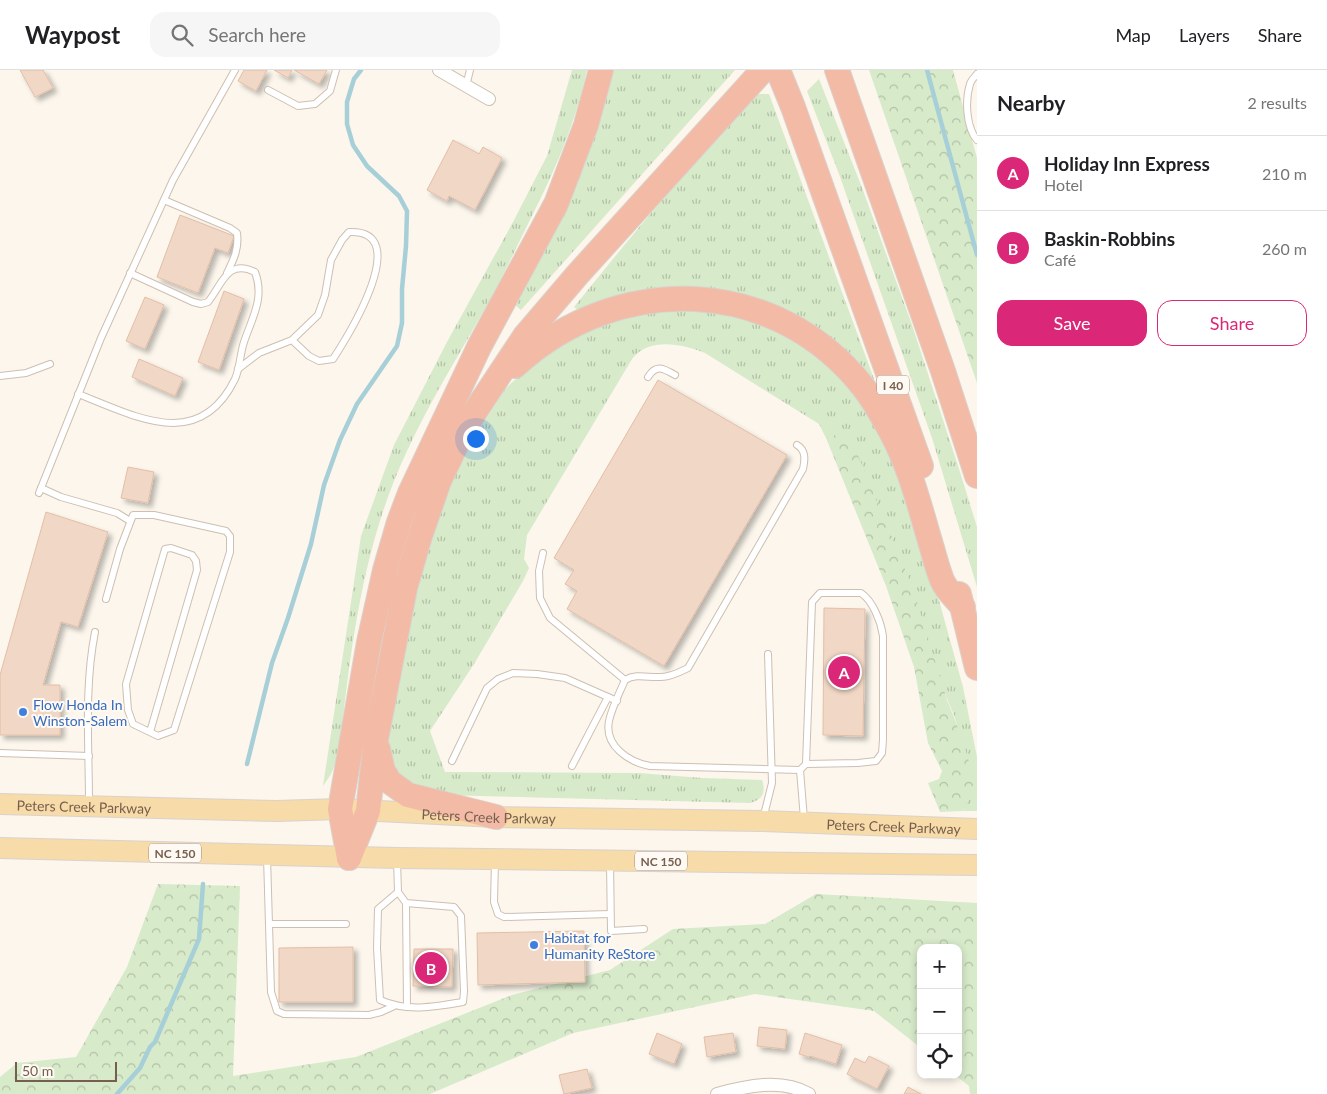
<!DOCTYPE html>
<meta charset="utf-8">
<style>
:root{--surface:#fff;--page:#f6f6f6;--text:#202124;--muted:#757577;--line:#e0e0e0;--accent:#db2777}
body{margin:0;font-family:Lato,sans-serif;background:var(--page);color:var(--text)}
.controls{position:absolute;right:15px;bottom:15px;display:grid;overflow:hidden;border-radius:10px;box-shadow:0 2px 8px #0003}
.controls button{width:45px;height:45px;display:grid;place-items:center;padding:0;border:0;border-bottom:1px solid var(--line);background:var(--surface);color:var(--text);font:25px sans-serif}
.scale{position:absolute;left:15px;bottom:12px;width:102px;box-sizing:border-box;padding-left:5px;border:2px solid #775e4f;border-top:0;font-size:14px;line-height:18px;white-space:nowrap;color:#775e4f;-webkit-text-stroke:4px #fefaf3;paint-order:stroke}
.you{position:absolute;left:475px;top:368px;width:18px;height:18px;margin:-12px;border:4px solid #fff;border-radius:50%;background:#1a73e8;box-shadow:0 0 0 8px #1a73e833}
.badge{display:grid;place-items:center;width:32px;height:32px;border-radius:50%;background:var(--accent);color:#fff;font-size:16px;font-weight:700}
.pin{position:absolute;translate:-50% -50%;border:2px solid #fff;box-shadow:0 1px 5px #0006}
.list{margin:0;padding:0;list-style:none}
h2{display:flex;justify-content:space-between;align-items:center;height:65px;margin:0;padding:0 20px;font-size:21px}
h2 small{font-size:16px;font-weight:400;color:var(--muted)}
.list li{display:grid;grid-template-columns:32px 1fr auto;gap:15px;align-items:center;box-sizing:border-box;height:75px;padding:0 20px;border-top:1px solid var(--line)}
.list b{display:block;font-size:19px;white-space:nowrap}
.list p{margin:0;font-size:16px;white-space:nowrap;color:var(--muted)}
.list em{font-size:16px;font-style:normal;color:var(--muted)}
.actions{display:flex;gap:10px;padding:15px 20px}
.actions a{flex:1;padding:11px 0;border:1px solid var(--accent);border-radius:15px;text-align:center;font-size:18px;color:var(--accent)}
.actions .main{background:var(--accent);color:#fff}
.icon{flex:none;width:28px;height:28px;fill:none;stroke:currentColor;stroke-width:2;stroke-linecap:round;stroke-linejoin:round}
.map{position:relative;flex:none;width:977px;height:1024px;overflow:hidden}
header{display:flex;align-items:center;gap:30px;box-sizing:border-box;height:70px;padding:0 25px;background:var(--surface);border-bottom:1px solid var(--line)}
header strong{font-size:24px}
nav{display:flex;gap:28px;margin-inline-start:auto;font-size:18px}
.search{width:350px;height:45px;background:var(--page);display:flex;align-items:center;gap:12px;box-sizing:border-box;padding:0 18px;border-radius:15px;color:var(--muted);font-size:19px}
main{display:flex}
aside{flex:1;background:var(--surface)}
.map>svg:first-child{display:block}
.grass{fill:url(#grass-tufts)}
.forest{fill:url(#forest-crowns)}
.lines{fill:none;stroke-linecap:round;stroke-linejoin:round}
.stream{stroke:#a7cfd7;stroke-width:4.5}
.building{fill:#f1d7c5;stroke:#e3bea6;filter:url(#shadow)}
.service-casing{stroke:#cebfb1;stroke-width:8}
.minor-casing{stroke:#cebfb1;stroke-width:14}
.primary-casing{stroke:#d9d2ce;stroke-width:22}
.motorway-casing{stroke:#d9d2ce;stroke-width:26}
.service{stroke:#fff;stroke-width:6}
.minor{stroke:#fff;stroke-width:12}
.primary{stroke:#f7dba8;stroke-width:20}
.motorway{stroke:#f3bba6;stroke-width:24}
.shop-dot{fill:#3f7fe0;stroke:#fefaf3;stroke-width:2}
.labels{text-anchor:middle;dominant-baseline:central;stroke-width:4;stroke-linejoin:round;paint-order:stroke}
.shield{fill:#fefaf3;stroke:#a08d80;stroke-width:1}
.shield-label{font-size:12px;font-weight:bold;fill:#775e4f}
.shop-label{font-size:14px;fill:#366cbe;stroke:#fefaf3;text-anchor:start}
.street-label{font-size:14px;fill:#775e4f;stroke:#fefaf3}
</style>
<header>
<strong>Waypost</strong>
<div class="search"><svg class="icon" aria-label="search" viewBox="0 0 24 24"><circle cx="10" cy="10" r="6"/><path d="M15 15l6 6"/></svg>Search here</div>
<nav><a>Map</a><a>Layers</a><a>Share</a></nav>
</header>
<main>
<div class="map">
<svg width="977" height="1024" viewBox="0 0 977 1024">
<defs>
<pattern id="grass-tufts" width="24" height="20" patternUnits="userSpaceOnUse" patternTransform="scale(1.25)"><rect width="24" height="20" fill="#d7eaca"/><path d="M3 7l-1-3M5 7V3M7 7l1-3M15 17l-1-3M17 17v-4M19 17l1-3" fill="none" stroke="#b3c1a6"/></pattern>
<pattern id="forest-crowns" width="20" height="18" patternUnits="userSpaceOnUse" patternTransform="scale(1.25)"><rect width="20" height="18" fill="#d7eaca"/><path d="M2 6a3 3 0 1 1 6 0M12 15a3 3 0 1 1 6 0" fill="none" stroke="#b3c1a6"/></pattern>
<filter id="shadow"><feDropShadow dx="4" dy="4" stdDeviation="2.5" flood-color="#0004"/></filter>
</defs>
<rect width="100%" height="100%" fill="#fcf6ec"/>
<g class="grass">
<path d="M572,0h15c-12,56 -35,107 -61,158 -14,28 -27,57 -43,84 -26,46 -54,91 -76,139 -45,95 -57,201 -68,304l-8,19 -8,12 38,-250 33,-91 53,-103 66,-120 34,-66z"/>
<polygon points="611,0 735,0 521,240 515,235 548,174 571,126"/>
<polygon points="819,9 861,115 911,252 960,402 977,457 977,517 932,368 839,104 807,21"/>
<path d="M757,24h12l105,285 -9,3 -103,-75 -182,5 -6,-5c59,-73 118,-145 183,-213z"/>
<path d="M687,238l60,10 47,21 36,27 38,42 22,41 42,126 31,112 14,70v54h-14l10,-25 -2,-15 -17,-56 -119,-280 -9,3 -7,-14 -114,-71c-23,-9 -56,-16 -73,6l-105,176 -3,24 5,9 -6,13 -49,83 -44,67 15,41 194,1 63,5 60,2c4,12 1,20 -12,23l-308,-8 -30,-3 -24,-31v-20l25,-140 25,-87 26,-61 41,-64 17,-16 48,-38 67,-23z"/>
</g>
<g class="forest">
<polygon points="869,0 953,0 977,88 977,313"/>
<path d="M835,365l20,13 58,141 34,111c7,16 27,68 26,85 -1,9 -7,18 -10,26l-23,1 -12,-29 11,-4 3,-8 -14,-28 -14,-76 -28,-81 -60,-148z"/>
<polygon points="158,814 240,816 233,1006 356,987 512,925 610,900 673,859 765,854 816,824 977,833 977,1024 970,1024 969,1016 955,1005 958,1005 958,878 921,878 921,978 874,941 755,924 573,963 430,1024 0,1024 0,1007 17,993 76,987 127,897"/>
</g>
<g class="lines">
<g class="stream">
<polyline points="927,0 977,185"/>
<polyline points="247,694 272,593 288,548 311,474 324,415 340,370 357,334 397,276 402,253 402,219 406,176 407,141 399,126 367,96 353,75 347,54 347,32 354,9 361,0"/>
<polyline points="117,1024 140,998 150,977 155,972 199,869 203,814"/>
</g>
</g>
<g class="building">
<polygon points="20,0 43,0 53,18 35,27"/>
<polygon points="244,0 267,0 256,21 238,11"/>
<polygon points="274,0 292,0 288,8"/>
<polygon points="294,0 327,0 319,14"/>
<polygon points="453,70 479,84 483,77 502,88 475,140 449,126 447,131 427,120"/>
<polygon points="180,145 234,166 228,183 215,178 198,223 157,207"/>
<polygon points="224,221 244,229 219,300 198,292"/>
<polygon points="145,227 164,235 145,279 126,271"/>
<polygon points="139,289 183,308 175,326 132,307"/>
<polygon points="658,310 787,385 664,596 567,539 577,521 565,514 574,500 554,488"/>
<polygon points="128,397 154,402 148,433 121,428"/>
<polygon points="46,442 108,462 78,557 61,552 43,615 60,615 60,665 0,665 0,605"/>
<polygon points="824,538 865,539 863,666 823,665"/>
<polygon points="584,861 585,912 478,915 477,863"/>
<polygon points="353,877 353,932 279,932 279,878"/>
<polygon points="414,879 453,879 452,917 413,916"/>
<polygon points="759,957 787,960 785,979 757,976"/>
<polygon points="657,963 682,974 674,994 649,984"/>
<polygon points="733,963 736,982 707,987 704,967"/>
<polygon points="805,963 842,975 836,994 810,986 809,987 799,984"/>
<polygon points="869,986 889,996 877,1019 847,1004 855,988 865,993"/>
<polygon points="587,999 592,1018 564,1024 559,1005"/>
<polygon points="908,1017 921,1024 904,1024"/>
</g>
<g class="lines">
<g class="service-casing">
<g id="service">
<path d="M977,4c-2,3 -6,6 -7,10 -5,16 -4,43 7,56"/>
<polyline points="466,16 470,0"/>
<polyline points="268,20 298,36 315,34 330,21 336,0"/>
<path d="M164,130l66,28 7,5c2,16 -3,26 -10,40"/>
<path d="M238,299l21,-16 33,-13 17,16 10,5 14,-2c15,-23 82,-130 16,-127l-7,8 -11,20 -6,35 -7,20 -26,25"/>
<polyline points="0,306 26,303 50,294"/>
<path d="M648,307c8,-13 15,-9 27,-2"/>
<path d="M78,324c57,22 121,59 157,-15 5,-11 5,-25 9,-37 8,-24 21,-44 11,-70 -28,-14 -33,13 -47,30l-7,2 -8,-2 -63,-29"/>
<path d="M797,375c9,5 8,15 6,24l-115,199c-8,4 -17,9 -27,9 -13,1 -24,-4 -36,3 -5,12 -13,27 -16,41 -5,25 20,41 41,45l150,4 6,-6 52,-1 18,-2 6,-8 1,-13v-104c-2,-14 -10,-35 -22,-43h-41l-8,9 -6,162"/>
<polyline points="41,418 61,427 117,443 130,451"/>
<polyline points="39,423 101,268 173,110 235,0"/>
<polyline points="543,483 539,501 540,528 550,548 625,610"/>
<polyline points="106,529 120,479 133,445 154,445 226,461 230,466 230,482 174,660 158,666 133,654 128,640 126,614 165,479 171,478 192,485 196,491 197,500 150,662"/>
<polyline points="0,683 89,686"/>
<polyline points="452,691 487,618 498,609 513,603 537,604 565,608 617,631"/>
<polyline points="572,696 608,627"/>
<polyline points="800,700 804,749"/>
<path d="M89,733c0,-57 -5,-115 6,-171"/>
<polyline points="763,749 772,713 768,584"/>
<polyline points="267,787 271,922 277,941 284,944 369,945 381,942 394,936"/>
<path d="M397,790l1,32 8,11 48,4 7,9 3,75 -1,11c-29,5 -56,10 -83,-2l-3,-52 1,-39 20,-17"/>
<polyline points="495,790 494,832 498,844 504,847 610,844"/>
<polyline points="610,793 611,861 644,859"/>
<polyline points="406,833 407,937"/>
<polyline points="269,854 346,854"/>
</g>
</g>
<g class="minor-casing">
<g id="minor">
<polyline points="439,0 489,29"/>
<path d="M717,1024c29,-8 64,-16 92,0"/>
</g>
</g>
<g class="primary-casing">
<g id="primary">
<path id="s1" d="M0,734l276,7 64,-2 156,8 266,4 215,8"/>
<polyline points="0,778 397,788 977,795"/>
</g>
</g>
<g class="motorway-casing">
<g id="motorway">
<polyline points="778,0 793,37 921,396"/>
<polyline points="837,0 943,301 977,406"/>
<path d="M515,296c103,-95 261,-91 349,22 10,13 18,28 26,42 20,36 30,78 42,118 3,11 6,22 10,32 4,10 14,19 21,27"/>
<polyline points="959,524 977,598"/>
<polyline points="378,679 383,701 390,712 408,725 496,747"/>
<polyline points="349,788 368,741 376,669 405,518 420,466 439,411 460,367 476,340 525,266 578,204 763,0"/>
<polyline points="349,788 340,739 369,572 385,500 399,452 410,423 479,277 556,134 586,55 601,0"/>
</g>
</g>
<use href="#service" class="service"/>
<use href="#minor" class="minor"/>
<use href="#primary" class="primary"/>
<use href="#motorway" class="motorway"/>
</g>
<g class="shop-dot">
<circle cx="23" cy="642" r="5"/>
<circle cx="534" cy="875" r="5"/>
</g>
<g class="labels">
<g class="shield">
<rect x="877" y="305.5" width="32" height="19" rx="4"/>
<rect x="149" y="773.5" width="52" height="19" rx="4"/>
<rect x="635" y="781.5" width="52" height="19" rx="4"/>
</g>
<g class="shield-label">
<text x="893" y="315">I 40</text>
<text x="175" y="783">NC 150</text>
<text x="661" y="791">NC 150</text>
</g>
<g class="shop-label">
<text x="33" y="634">Flow Honda In<tspan x="33" dy="16">Winston-Salem</tspan></text>
<text x="544" y="867">Habitat for<tspan x="544" dy="16">Humanity ReStore</tspan></text>
</g>
<g class="street-label">
<text stroke="none"><textPath href="#s1" startOffset="84">Peters Creek Parkway</textPath></text>
<text stroke="none"><textPath href="#s1" startOffset="489">Peters Creek Parkway</textPath></text>
<text stroke="none"><textPath href="#s1" startOffset="894">Peters Creek Parkway</textPath></text>
</g>
</g>
</svg>
<div class="controls">
<button>+</button>
<button>−</button>
<button><svg class="icon" aria-label="locate" viewBox="0 0 24 24"><circle cx="12" cy="12" r="6"/><path d="M12 2v4M12 18v4M2 12h4M18 12h4"/></svg></button>
</div>
<div class="scale">50 m</div>
<div class="you"></div>
<div class="pin badge" style="left:844px;top:602px">A</div>
<div class="pin badge" style="left:431px;top:898px">B</div>
</div>
<aside>
<h2>Nearby<small>2 results</small></h2>
<ul class="list">
<li><span class="badge">A</span><div><b>Holiday Inn Express</b><p>Hotel</p></div><em>210 m</em></li>
<li><span class="badge">B</span><div><b>Baskin-Robbins</b><p>Café</p></div><em>260 m</em></li>
</ul>
<div class="actions"><a class="main">Save</a><a>Share</a></div>
</aside>
</main>
